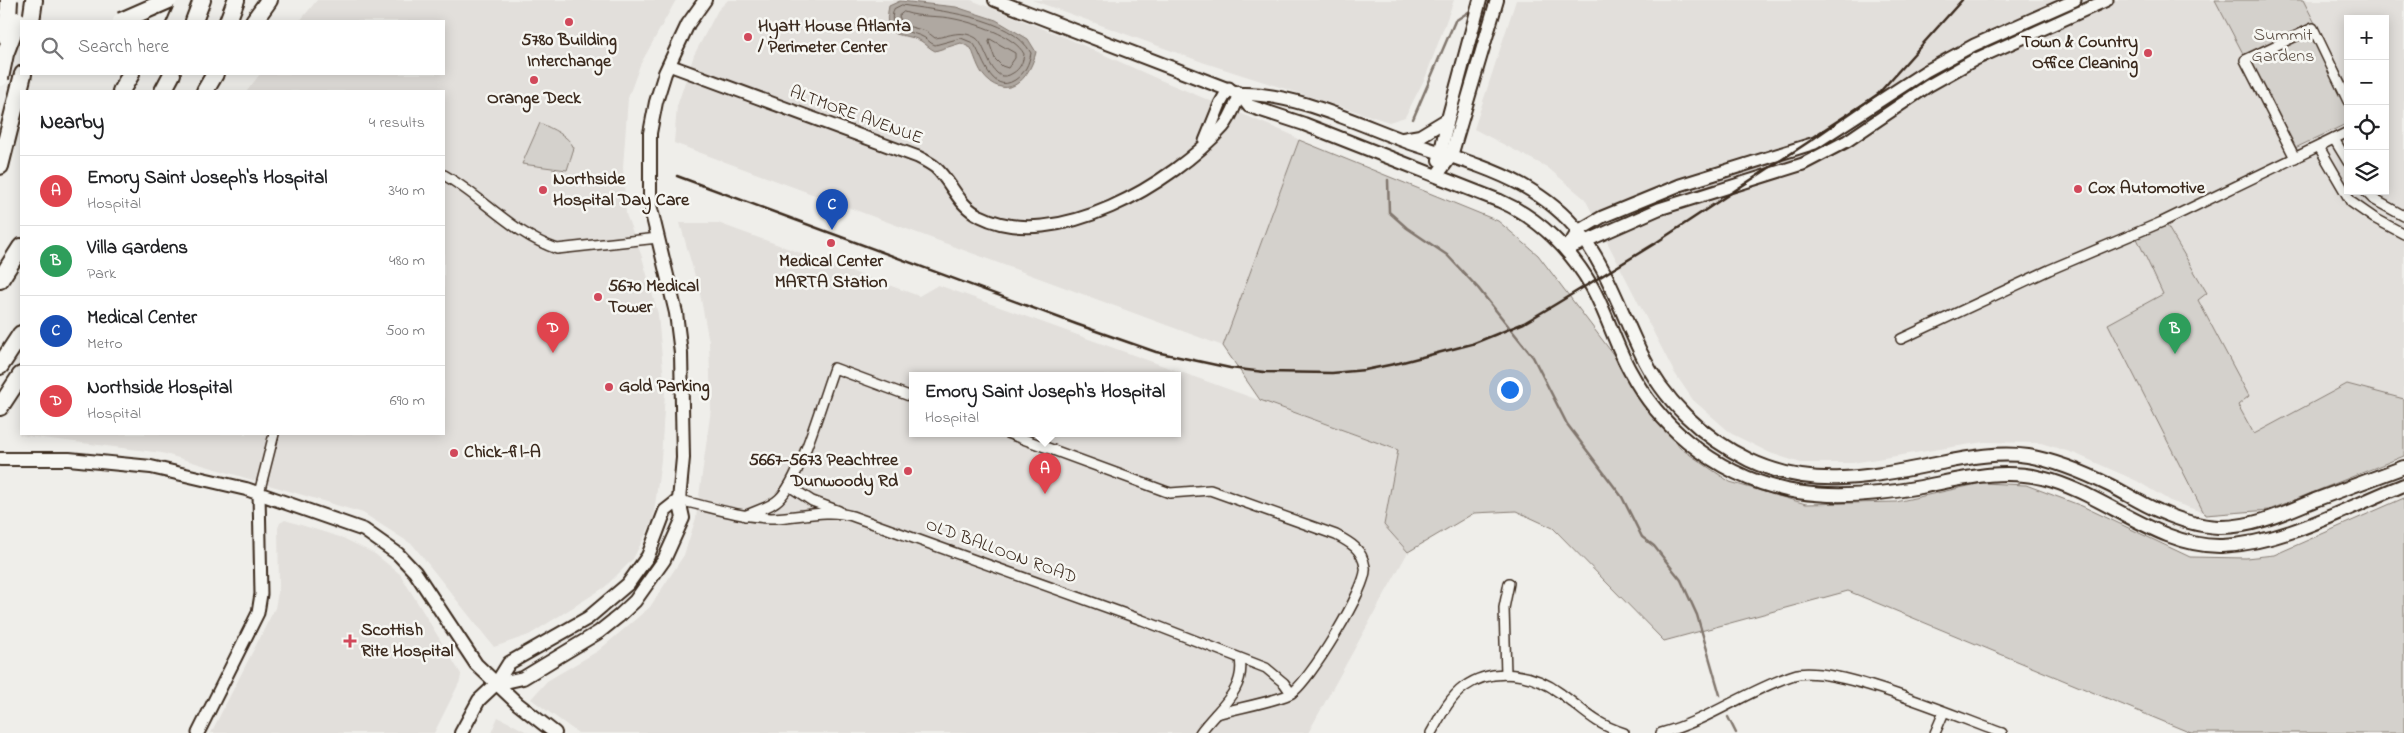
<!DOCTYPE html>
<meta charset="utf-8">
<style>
:root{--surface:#fff;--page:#f6f6f6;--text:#202124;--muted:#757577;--line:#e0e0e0;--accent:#b45309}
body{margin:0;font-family:"Indie Flower",sans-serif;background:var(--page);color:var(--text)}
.controls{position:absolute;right:15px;top:15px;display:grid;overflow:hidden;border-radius:0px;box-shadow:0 2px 12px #0003}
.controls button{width:45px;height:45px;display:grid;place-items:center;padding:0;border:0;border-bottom:1px solid var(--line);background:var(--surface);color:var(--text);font:25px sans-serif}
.you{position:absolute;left:1509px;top:389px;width:18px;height:18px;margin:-12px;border:4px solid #fff;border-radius:50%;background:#1a73e8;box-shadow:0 0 0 8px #1a73e833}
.badge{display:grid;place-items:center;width:32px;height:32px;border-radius:50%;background:var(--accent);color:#fff;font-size:16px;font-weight:700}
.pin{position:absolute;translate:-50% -41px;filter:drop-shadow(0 1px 2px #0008)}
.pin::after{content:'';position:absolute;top:26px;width:18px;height:15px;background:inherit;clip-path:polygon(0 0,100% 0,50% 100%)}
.popup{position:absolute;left:909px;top:372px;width:272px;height:65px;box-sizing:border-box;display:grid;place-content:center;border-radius:0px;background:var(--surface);filter:drop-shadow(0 1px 4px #0005);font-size:16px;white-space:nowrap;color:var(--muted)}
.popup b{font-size:19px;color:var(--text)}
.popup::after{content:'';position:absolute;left:50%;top:100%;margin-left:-10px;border:10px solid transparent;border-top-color:var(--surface)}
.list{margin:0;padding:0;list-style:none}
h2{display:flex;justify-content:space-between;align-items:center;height:65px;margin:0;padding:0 20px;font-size:21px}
h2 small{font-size:16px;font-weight:400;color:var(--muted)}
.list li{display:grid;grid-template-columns:32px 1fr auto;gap:15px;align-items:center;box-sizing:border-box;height:70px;padding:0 20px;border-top:1px solid var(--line)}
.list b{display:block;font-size:19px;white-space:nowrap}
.list p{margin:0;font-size:16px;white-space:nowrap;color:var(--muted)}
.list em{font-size:16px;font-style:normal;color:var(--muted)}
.icon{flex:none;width:28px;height:28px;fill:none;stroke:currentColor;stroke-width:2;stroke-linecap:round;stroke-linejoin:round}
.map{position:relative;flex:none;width:2404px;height:733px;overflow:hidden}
.search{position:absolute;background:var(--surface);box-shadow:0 2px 12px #0003;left:20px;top:20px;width:425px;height:55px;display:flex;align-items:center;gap:12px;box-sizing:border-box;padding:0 18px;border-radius:0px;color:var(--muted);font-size:19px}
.panel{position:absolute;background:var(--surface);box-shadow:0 2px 12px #0003;left:20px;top:90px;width:425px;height:345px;border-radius:0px}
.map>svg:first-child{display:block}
.built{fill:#e2dfdb;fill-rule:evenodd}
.green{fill:#d4d1cc;stroke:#887e75}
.water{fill:#afa8a1;stroke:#81766d}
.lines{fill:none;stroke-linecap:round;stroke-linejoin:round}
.shore{stroke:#695c52;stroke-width:1}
.stream{stroke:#81766d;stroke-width:2.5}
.minor-casing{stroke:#3b2a1e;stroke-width:12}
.tertiary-casing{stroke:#3b2a1e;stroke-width:15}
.secondary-casing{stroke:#3b2a1e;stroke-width:16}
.motorway-casing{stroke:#3b2a1e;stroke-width:20}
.minor{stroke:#f6f6f2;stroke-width:9}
.tertiary{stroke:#f6f6f2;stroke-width:11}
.secondary{stroke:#f6f6f2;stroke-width:12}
.motorway{stroke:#f6f6f2;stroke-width:16}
.rail{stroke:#3b2a1e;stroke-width:2.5}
.motorway-bridge-casing{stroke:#3b2a1e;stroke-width:20;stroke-linecap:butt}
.motorway-bridge{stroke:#f6f6f2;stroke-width:16}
.poi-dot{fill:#d1495b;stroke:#f6f6f2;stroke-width:2}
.labels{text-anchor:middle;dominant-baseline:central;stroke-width:5;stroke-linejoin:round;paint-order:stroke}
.poi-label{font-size:18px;font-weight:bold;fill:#3b2a1e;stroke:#f6f6f2;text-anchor:start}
.park-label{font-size:18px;fill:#61544a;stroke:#f6f6f2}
.street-label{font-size:18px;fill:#3b2a1e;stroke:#f6f6f2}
</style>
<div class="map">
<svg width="2404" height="733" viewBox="0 0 2404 733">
<rect width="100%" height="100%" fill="#efeeea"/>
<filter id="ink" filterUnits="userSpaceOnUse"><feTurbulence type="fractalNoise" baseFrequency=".02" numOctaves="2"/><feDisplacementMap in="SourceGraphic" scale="10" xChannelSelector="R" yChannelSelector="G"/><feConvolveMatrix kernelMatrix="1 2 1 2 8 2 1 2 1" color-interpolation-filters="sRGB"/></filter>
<g filter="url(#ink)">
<g class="built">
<polygon points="317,0 676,0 640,65 628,98 623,167 626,214 642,257 658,314 665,392 661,460 653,520 633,559 605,587 529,635 494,647 413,545 363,513 162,453 19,435 21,431 21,434 444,434 444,91 247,91 260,74 444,74 444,21 300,21"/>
<polygon points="728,0 971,0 1069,39 1158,79 1290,134 1299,140 1223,346 674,143 677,106 694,55 718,10"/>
<polygon points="1032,0 1454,0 1426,76 1405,117 1389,122 1205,63"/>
<path d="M1516,0h888v448l-144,64 -27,1 -31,-1 -32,-11 -33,-20 -61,-27 -35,-11 -57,-1 -132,21h-51l-31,-10 -38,-19 -39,-34 -19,-28 -89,-173 -38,-32 -73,-38zM2348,19h37v172h-37z"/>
<path d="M680,223h38l201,73 19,-11 460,165 -14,75 24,27 -100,181h-730l-47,-34 16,-18 51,-30 52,-44 34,-52 12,-37 15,-109 -2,-67 -9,-48zM912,375h266v58h-266z"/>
<polygon points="285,520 343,538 375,554 400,574 461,674 460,681 434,733 211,733 275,608 279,587 278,528 280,523"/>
<polygon points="498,717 529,733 530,733 491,733"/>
</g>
<g class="green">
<polygon points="2215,0 2303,0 2348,87 2348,123 2293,149"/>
<path d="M540,123c12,6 28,12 34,25l-7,22 -45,-6z"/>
<polygon points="1299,140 1498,221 1538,255 1607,346 1680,448 1730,482 1806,504 1896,502 1982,483 2026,485 2082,506 2190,557 2246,558 2274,555 2404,498 2404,733 2191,733 1848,591 1664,641 1553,528 1516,511 1474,513 1408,552 1384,525 1398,450 1260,400 1223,346"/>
<polygon points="2163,219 2207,293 2198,300 2249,396 2238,405 2254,434 2347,384 2404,399 2404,456 2269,510 2205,515 2108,324 2163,294 2134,232"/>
</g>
<path class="water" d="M900,1l56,6 40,13 32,19 8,13c-5,21 -22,47 -46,30 -11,-8 -14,-23 -19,-34l-10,-5 -26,8c-6,-3 -8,-6 -14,-10 -17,-10 -40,2 -32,-35z"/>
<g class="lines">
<g class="shore">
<path d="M902,5c36,6 109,11 129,48 -2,11 -6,20 -16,27 -25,16 -33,-27 -42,-37l-12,-5 -26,7c-6,-2 -8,-7 -14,-9 -14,-6 -35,-4 -27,-27z"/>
<path d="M904,12c17,6 34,3 51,7 20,4 60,17 69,35 -1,8 -4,15 -11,19 -22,15 -26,-28 -37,-35 -15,-9 -26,-2 -41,0l-9,-7 -23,-6 -4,-9z"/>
<polygon points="990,39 1015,53 1015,58 1008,68 1002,66 995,59 989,42"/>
</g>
<g class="stream">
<polyline points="1413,119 1455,21 1473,9"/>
<polyline points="1388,180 1389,212 1407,228 1447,255 1478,288 1533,357 1567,424 1622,497 1642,537 1654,546 1681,580 1697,615 1720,695"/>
<polyline points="1728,717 1736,733"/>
</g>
<g class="minor-casing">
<g id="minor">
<polyline points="2334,139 2348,162"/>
<polyline points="2319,147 2351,202 2374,218 2404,234"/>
<polyline points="2295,158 2245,60 2313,28 2348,101"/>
<path d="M444,175c39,22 69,59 113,74l101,-11"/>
<polyline points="2365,191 2373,199 2404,216"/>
<polyline points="1901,339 2049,270 2162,222 2348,132"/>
<path d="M1007,433l163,60 40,-3 126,45c15,8 26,14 29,32 4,18 -58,119 -75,127 -17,8 -53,14 -74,20"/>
<polyline points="789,486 812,501 839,511"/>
<polyline points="259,493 274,434"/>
<path d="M679,500c31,7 60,17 92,18 26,0 55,-10 81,-2l290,104 124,48 18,15 7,10"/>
<path d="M745,516c11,-6 25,-8 34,-17 22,-21 43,-99 55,-131l78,29"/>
<polyline points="1506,674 1504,608 1509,583"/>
<path d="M1200,733c17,-24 46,-42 40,-74"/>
<path d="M1431,733c9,-16 18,-35 33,-46 29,-21 69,-14 96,6 25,18 33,30 64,40"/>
<path d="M1661,733c47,-12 86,-43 133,-58 38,-12 165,43 208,58"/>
<polyline points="1935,733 1944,712"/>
</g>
</g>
<g class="tertiary-casing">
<g id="tertiary">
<path d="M669,65l249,92c6,3 12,6 17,10 17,15 23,39 45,49 75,38 193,-33 243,-89 8,-9 12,-22 17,-33"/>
<polyline points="1205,141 1220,104 1229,88"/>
<polyline points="1566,250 1659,209 1803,164 1847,141 1928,86 1976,59 2107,0"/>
<polyline points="1566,250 1578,231 1602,217 1680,185 1815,143 1926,71 1974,45 2075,0"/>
<polyline points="198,733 258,613 261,594 259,493"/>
</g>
</g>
<g class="secondary-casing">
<g id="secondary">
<path d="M995,0l245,94c53,-2 118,30 168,48 38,13 79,24 114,43 21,12 42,28 57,47 28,36 42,80 62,121 22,47 61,84 108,107 66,31 124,16 192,3 29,-6 58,-11 87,-7 28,5 59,18 83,30 16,8 31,18 48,25 18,8 39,15 59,16 34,1 66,-14 97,-27 30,-11 59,-22 89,-33"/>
<path d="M1240,94l9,12 55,18 196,77c39,17 71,49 92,86 15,27 23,57 38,84 14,26 34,51 57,70 72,59 146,62 234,46 41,-8 79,-19 121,-9 60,14 117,70 180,68 64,-3 123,-38 182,-61"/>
<polyline points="1403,139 1420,136 1448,119"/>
<polyline points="1439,160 1448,119 1480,0"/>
<polyline points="1437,175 1451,156 1497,0"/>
<polyline points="0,459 69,459 151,467 246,489 364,530 398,554 415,572 476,664 518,704 555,733"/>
<polyline points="496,684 523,678 599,632 619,616 635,601 664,560 683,518 679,500 683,458 681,353 676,313 650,205 650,133 656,102 665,73 688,24 705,0"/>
<polyline points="461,733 479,700 496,684 509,663 588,618 628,584 648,556 665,511 679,500"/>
</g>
</g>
<g class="motorway-casing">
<g id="motorway">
<polyline points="31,21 34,0"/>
<polyline points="157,21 166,0"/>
<polyline points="194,21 202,0"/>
<polyline points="228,21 236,0"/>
<polyline points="254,21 269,0"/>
<polyline points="121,91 131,74"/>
<polyline points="163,91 172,74"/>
<polyline points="205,91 215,74"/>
<polyline points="0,166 23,74"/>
<polyline points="0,280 21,247"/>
<polyline points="0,366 21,334"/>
<polyline points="0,407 21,375"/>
</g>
</g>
<use href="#minor" class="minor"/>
<use href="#tertiary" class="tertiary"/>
<use href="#secondary" class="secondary"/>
<use href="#motorway" class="motorway"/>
<polyline class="rail" points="677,176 1076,324 1156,352 1230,368 1264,372 1332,373 1365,370 1399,363 1472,344 1524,323 1556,304 1654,244 1813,139 1878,94 1962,0"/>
<g class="motorway-bridge-casing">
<g id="motorway-bridge">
<polyline points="121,21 169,0"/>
<polyline points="7,38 9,0"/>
<polyline points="0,78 5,54 18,20"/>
</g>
</g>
<use href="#motorway-bridge" class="motorway-bridge"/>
</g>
</g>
<g class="poi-dot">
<circle cx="569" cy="22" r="5"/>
<circle cx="748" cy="37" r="5"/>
<circle cx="2148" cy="53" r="5"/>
<circle cx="534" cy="80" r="5"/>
<circle cx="2078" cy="189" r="5"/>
<circle cx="543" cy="190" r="5"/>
<circle cx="831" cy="243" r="5"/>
<circle cx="598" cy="297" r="5"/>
<circle cx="609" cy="387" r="5"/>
<circle cx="454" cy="453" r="5"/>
<circle cx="908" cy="471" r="5"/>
<path d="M347.5 633.5h5v5h5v5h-5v5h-5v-5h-5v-5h5z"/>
</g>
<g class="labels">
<g class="poi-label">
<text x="758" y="27">Hyatt House Atlanta<tspan x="758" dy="21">/ Perimeter Center</tspan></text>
<text x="569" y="41" text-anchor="middle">5780 Building<tspan x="569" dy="21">Interchange</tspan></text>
<text x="2138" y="43" text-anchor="end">Town &amp; Country<tspan x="2138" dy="21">Office Cleaning</tspan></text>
<text x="534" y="99" text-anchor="middle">Orange Deck</text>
<text x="553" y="180">Northside<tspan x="553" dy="21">Hospital Day Care</tspan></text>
<text x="2088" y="189">Cox Automotive</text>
<text x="831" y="262" text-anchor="middle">Medical Center<tspan x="831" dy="21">MARTA Station</tspan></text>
<text x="608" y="287">5670 Medical<tspan x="608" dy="21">Tower</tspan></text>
<text x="619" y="387">Gold Parking</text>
<text x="464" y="453">Chick-fil-A</text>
<text x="898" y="461" text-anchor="end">5667-5673 Peachtree<tspan x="898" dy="21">Dunwoody Rd</tspan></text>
<text x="361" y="631">Scottish<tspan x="361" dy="21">Rite Hospital</tspan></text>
</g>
<g class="park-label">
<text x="2283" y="36">Summit<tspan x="2283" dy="21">Gardens</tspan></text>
</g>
<g class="street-label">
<text transform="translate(856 116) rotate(20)">ALTMORE AVENUE</text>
<text transform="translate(1001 552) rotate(20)">OLD BALLOON ROAD</text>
</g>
</g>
</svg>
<div class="controls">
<button>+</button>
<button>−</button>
<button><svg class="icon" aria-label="locate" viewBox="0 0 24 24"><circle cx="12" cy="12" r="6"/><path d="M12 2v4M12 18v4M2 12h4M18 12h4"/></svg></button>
<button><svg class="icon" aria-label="layers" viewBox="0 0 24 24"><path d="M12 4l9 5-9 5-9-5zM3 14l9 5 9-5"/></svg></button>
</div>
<div class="you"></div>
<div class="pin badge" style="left:1045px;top:494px;background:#e0444e">A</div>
<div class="popup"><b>Emory Saint Joseph's Hospital</b>Hospital</div>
<div class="pin badge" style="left:2175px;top:354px;background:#2e9e5b">B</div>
<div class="pin badge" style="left:832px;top:230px;background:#1a4fb4">C</div>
<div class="pin badge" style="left:553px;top:353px;background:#e0444e">D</div>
<div class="search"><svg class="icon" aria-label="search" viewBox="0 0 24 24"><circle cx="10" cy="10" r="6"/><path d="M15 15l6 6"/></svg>Search here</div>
<section class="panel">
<h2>Nearby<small>4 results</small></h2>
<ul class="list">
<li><span class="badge" style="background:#e0444e">A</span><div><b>Emory Saint Joseph's Hospital</b><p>Hospital</p></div><em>340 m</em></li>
<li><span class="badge" style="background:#2e9e5b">B</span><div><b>Villa Gardens</b><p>Park</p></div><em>480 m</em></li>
<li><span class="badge" style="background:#1a4fb4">C</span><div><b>Medical Center</b><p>Metro</p></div><em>500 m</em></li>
<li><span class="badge" style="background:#e0444e">D</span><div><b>Northside Hospital</b><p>Hospital</p></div><em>690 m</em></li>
</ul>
</section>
</div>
